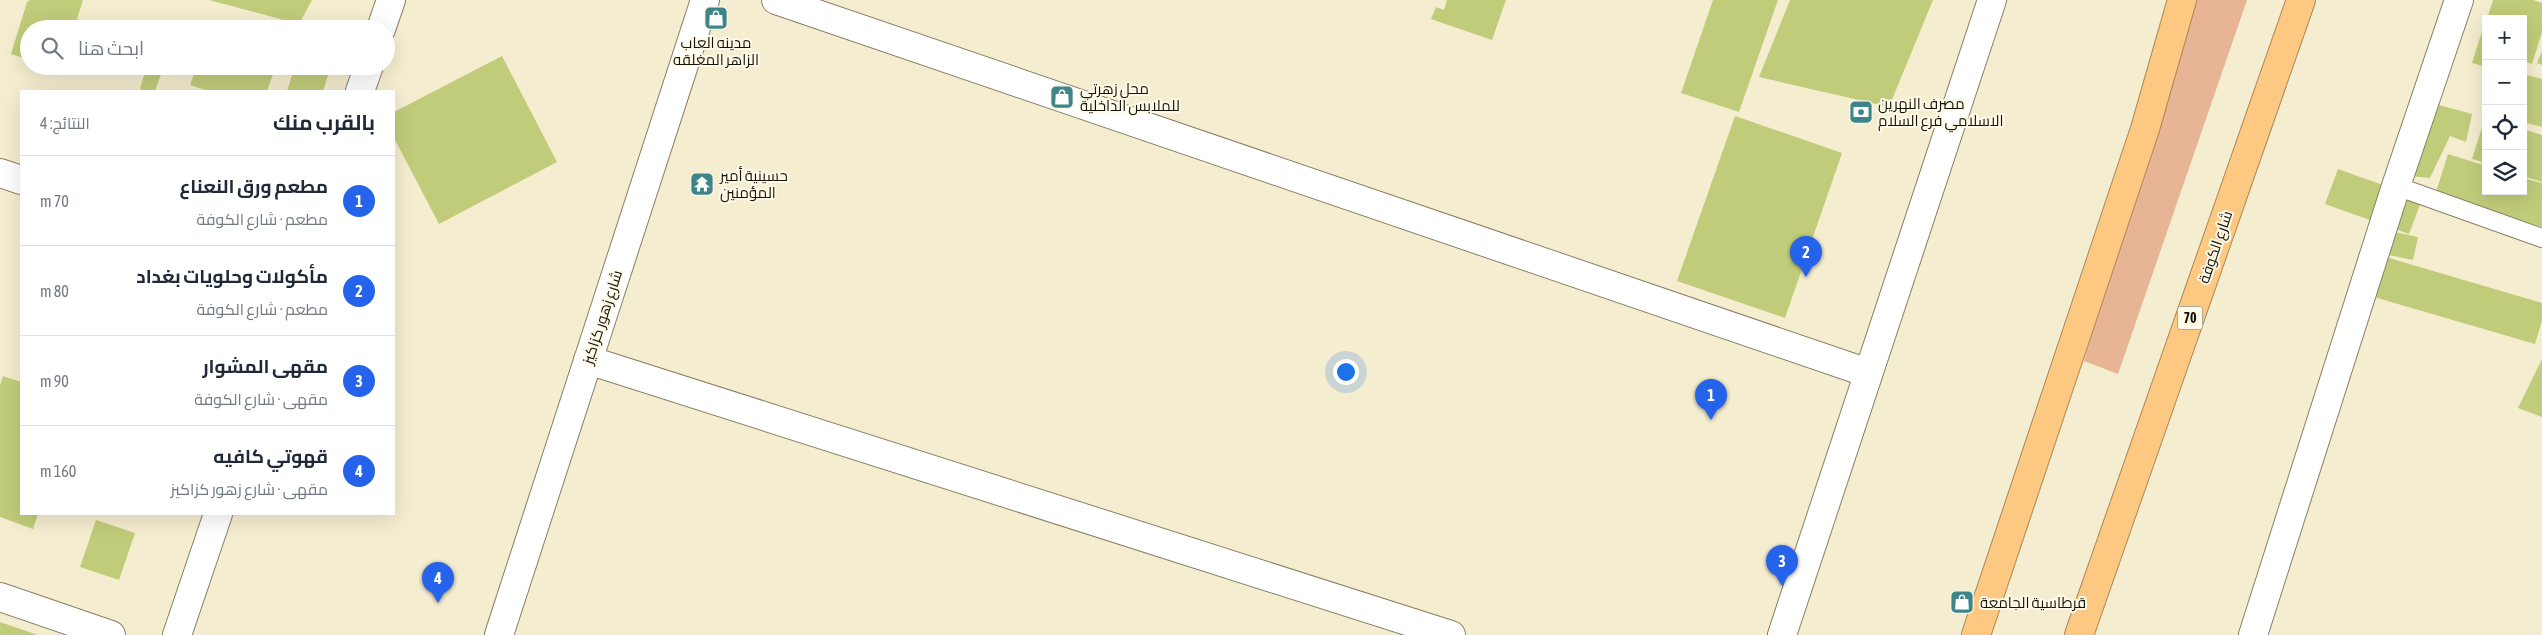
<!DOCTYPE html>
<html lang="ar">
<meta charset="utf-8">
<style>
:root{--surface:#fff;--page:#f6f6f7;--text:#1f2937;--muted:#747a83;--line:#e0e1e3;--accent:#2563eb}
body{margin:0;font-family:"Asap Condensed",Cairo,sans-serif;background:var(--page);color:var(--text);direction:rtl}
.controls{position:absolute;right:15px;top:15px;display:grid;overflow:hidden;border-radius:0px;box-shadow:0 5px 20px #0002}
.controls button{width:45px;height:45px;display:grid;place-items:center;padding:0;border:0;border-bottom:1px solid var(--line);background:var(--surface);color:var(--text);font:25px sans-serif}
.you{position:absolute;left:1345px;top:371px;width:18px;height:18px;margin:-12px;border:4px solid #fff;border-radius:50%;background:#1a73e8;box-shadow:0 0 0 8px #1a73e833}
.badge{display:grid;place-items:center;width:32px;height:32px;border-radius:50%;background:var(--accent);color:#fff;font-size:16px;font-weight:700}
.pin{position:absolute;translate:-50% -41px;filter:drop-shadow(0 1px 2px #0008)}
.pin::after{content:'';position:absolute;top:26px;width:18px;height:15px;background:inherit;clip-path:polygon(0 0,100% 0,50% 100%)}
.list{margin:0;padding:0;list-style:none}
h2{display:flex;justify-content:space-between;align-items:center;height:65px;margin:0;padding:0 20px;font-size:21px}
h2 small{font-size:16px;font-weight:400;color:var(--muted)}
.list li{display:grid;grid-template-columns:32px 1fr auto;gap:15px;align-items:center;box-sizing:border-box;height:90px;padding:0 20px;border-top:1px solid var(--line)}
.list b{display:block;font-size:19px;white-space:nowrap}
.list p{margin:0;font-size:16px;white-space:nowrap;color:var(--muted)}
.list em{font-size:16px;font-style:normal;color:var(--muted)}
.icon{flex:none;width:28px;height:28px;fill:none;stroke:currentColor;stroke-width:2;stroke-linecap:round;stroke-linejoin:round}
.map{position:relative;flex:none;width:2542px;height:635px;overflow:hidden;direction:ltr}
.search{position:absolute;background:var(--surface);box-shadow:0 5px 20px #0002;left:20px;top:20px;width:375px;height:55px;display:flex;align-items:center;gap:12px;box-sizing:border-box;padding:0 18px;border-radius:28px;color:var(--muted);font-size:19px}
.panel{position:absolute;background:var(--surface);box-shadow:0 5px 20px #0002;left:20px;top:90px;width:375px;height:425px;border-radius:0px;direction:rtl}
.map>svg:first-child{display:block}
.green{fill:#e7b495}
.building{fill:#c1cc7a}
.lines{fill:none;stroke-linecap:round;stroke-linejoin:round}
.lane-casing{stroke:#878065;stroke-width:20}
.street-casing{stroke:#878065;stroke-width:30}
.secondary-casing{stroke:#878065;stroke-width:30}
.highway-casing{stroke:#ac8857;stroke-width:30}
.lane{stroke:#fff;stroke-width:18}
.street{stroke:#fff;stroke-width:28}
.secondary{stroke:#fff;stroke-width:28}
.highway{stroke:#fdc881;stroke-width:28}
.labels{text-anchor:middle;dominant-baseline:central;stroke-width:4;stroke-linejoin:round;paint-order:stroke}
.shield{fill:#fffae8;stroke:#5b584b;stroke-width:1}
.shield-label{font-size:14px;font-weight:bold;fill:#151208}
.poi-label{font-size:15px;fill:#151208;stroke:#fffae8;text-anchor:start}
.street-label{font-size:15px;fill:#151208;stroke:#fffae8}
</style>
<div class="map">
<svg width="2542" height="635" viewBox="0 0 2542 635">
<rect width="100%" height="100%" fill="#f5edcf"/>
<polygon class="green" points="2183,0 2247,0 2118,374 2084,361"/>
<g class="building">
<polygon points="30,0 83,0 74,29 29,29 29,60 11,54 27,2"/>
<polygon points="209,0 312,0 299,24"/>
<polygon points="1447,0 1506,0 1492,40 1431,19 1436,7 1444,10"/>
<polygon points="1713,0 1778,0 1739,112 1681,93"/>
<polygon points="1790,0 1933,0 1889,107 1759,77"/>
<polygon points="2493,0 2533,0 2542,3 2542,32 2532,64 2523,61 2523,19 2487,19"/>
<polygon points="2485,22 2486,22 2486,67 2472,63"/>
<polygon points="2542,51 2542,65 2537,63"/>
<polygon points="502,56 557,162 439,224 394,138 394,112"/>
<polygon points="51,66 62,66 61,70"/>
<polygon points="147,66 164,66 155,91 142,91 140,88"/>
<polygon points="197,66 276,66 267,91 209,91 190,85"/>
<polygon points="295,66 331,66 323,91 287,91"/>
<polygon points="2523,74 2542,79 2542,127 2523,122"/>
<polygon points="2439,105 2472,114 2466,142 2450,136 2430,178 2409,176"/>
<polygon points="1735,116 1842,153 1785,318 1677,281"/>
<polygon points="2485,118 2486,118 2486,163 2472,159"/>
<polygon points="2523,129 2542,135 2542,182 2523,176"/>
<polygon points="2448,154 2486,166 2486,191 2523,191 2523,178 2542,183 2542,227 2435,195"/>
<polygon points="2338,169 2422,199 2409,234 2325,204"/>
<polygon points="2390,231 2418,237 2413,260 2384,254"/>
<polygon points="2379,255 2542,303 2542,321 2535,344 2367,295"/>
<polygon points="2542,359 2542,417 2518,408"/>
<polygon points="3,376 21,382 21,514 38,514 33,529 0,517 0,385"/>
<polygon points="96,520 135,533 119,580 80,567"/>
<polygon points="0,622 38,635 0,635"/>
</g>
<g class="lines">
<g class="lane-casing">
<polyline id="lane" points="2396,186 2542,238"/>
</g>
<g class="street-casing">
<g id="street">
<polyline points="776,0 1868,373"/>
<polyline points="381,29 391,0"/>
<polyline points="360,91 369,66"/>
<polyline points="0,173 21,180"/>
<polyline points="588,360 1451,635"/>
<polyline points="0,597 111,635"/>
<polyline points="177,635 218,514"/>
<polyline points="499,635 705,0"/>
<polyline points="2253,635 2396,186 2459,0"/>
</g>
</g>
<g class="secondary-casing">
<polyline id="secondary" points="1782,635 1992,0"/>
</g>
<g class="highway-casing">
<g id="highway">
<polyline points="1976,635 2145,129 2182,0"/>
<polyline points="2079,635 2301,0"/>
</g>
</g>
<use href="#lane" class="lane"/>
<use href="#street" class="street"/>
<use href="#secondary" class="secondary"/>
<use href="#highway" class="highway"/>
</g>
<defs>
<g id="shop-square" transform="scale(1.25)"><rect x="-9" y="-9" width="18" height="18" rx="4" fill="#3d8588" stroke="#fffae8"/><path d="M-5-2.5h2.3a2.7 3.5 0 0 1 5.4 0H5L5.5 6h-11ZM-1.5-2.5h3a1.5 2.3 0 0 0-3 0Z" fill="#fff"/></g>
<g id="bank-square" transform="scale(1.25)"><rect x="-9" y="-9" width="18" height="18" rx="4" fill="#3d8588" stroke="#fffae8"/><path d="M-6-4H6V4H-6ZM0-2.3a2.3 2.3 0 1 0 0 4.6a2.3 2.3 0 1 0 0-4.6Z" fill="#fff"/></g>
<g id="temple-square" transform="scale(1.25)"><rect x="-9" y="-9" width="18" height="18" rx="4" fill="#3d8588" stroke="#fffae8"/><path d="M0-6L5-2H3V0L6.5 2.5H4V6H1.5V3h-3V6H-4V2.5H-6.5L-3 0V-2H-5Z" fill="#fff"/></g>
</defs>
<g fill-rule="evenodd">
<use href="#shop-square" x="716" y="18"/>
<use href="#shop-square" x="1062" y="97"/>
<use href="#bank-square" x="1861" y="112"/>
<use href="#temple-square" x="702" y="184"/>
<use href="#shop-square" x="1962" y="602"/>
</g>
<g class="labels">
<rect class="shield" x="2177.5" y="306.5" width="25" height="23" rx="4"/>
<g class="shield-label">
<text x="2190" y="318">70</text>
</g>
<g class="poi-label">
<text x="716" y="42" text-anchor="middle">مدينه العاب<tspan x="716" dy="17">الزاهر المغلقه</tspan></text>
<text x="1080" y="88">محل زهرتي<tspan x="1080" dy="17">للملابس الداخلية</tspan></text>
<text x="1878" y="103">مصرف النهرين<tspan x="1878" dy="17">الاسلامي فرع السلام</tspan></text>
<text x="720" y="175">حسينية أمير<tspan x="720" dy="17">المؤمنين</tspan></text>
<text x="1980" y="602">قرطاسية الجامعة</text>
</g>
<g class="street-label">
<text transform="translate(2215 247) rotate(-71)">شارع الكوفة</text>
<text transform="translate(602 317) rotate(-72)">شارع زهور كزاكيز</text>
</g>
</g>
</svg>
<div class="controls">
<button>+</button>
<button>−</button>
<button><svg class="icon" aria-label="locate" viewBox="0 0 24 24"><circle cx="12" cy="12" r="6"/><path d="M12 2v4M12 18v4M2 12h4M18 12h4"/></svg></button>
<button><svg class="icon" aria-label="layers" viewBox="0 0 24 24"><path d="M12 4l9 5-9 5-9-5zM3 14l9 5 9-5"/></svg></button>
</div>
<div class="you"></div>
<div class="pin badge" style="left:1711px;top:420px">1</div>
<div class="pin badge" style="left:1806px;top:277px">2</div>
<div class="pin badge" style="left:1782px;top:586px">3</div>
<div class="pin badge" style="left:438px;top:603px">4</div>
<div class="search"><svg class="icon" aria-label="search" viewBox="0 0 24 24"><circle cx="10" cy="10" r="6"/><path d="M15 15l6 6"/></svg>ابحث هنا</div>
<section class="panel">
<h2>بالقرب منك<small>النتائج: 4</small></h2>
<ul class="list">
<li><span class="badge">1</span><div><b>مطعم ورق النعناع</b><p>مطعم · شارع الكوفة</p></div><em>70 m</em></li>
<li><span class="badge">2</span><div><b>مأكولات وحلويات بغداد</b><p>مطعم · شارع الكوفة</p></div><em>80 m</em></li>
<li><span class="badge">3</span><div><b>مقهى المشوار</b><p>مقهى · شارع الكوفة</p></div><em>90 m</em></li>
<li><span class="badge">4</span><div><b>قهوتي كافيه</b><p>مقهى · شارع زهور كزاكيز</p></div><em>160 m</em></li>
</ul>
</section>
</div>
